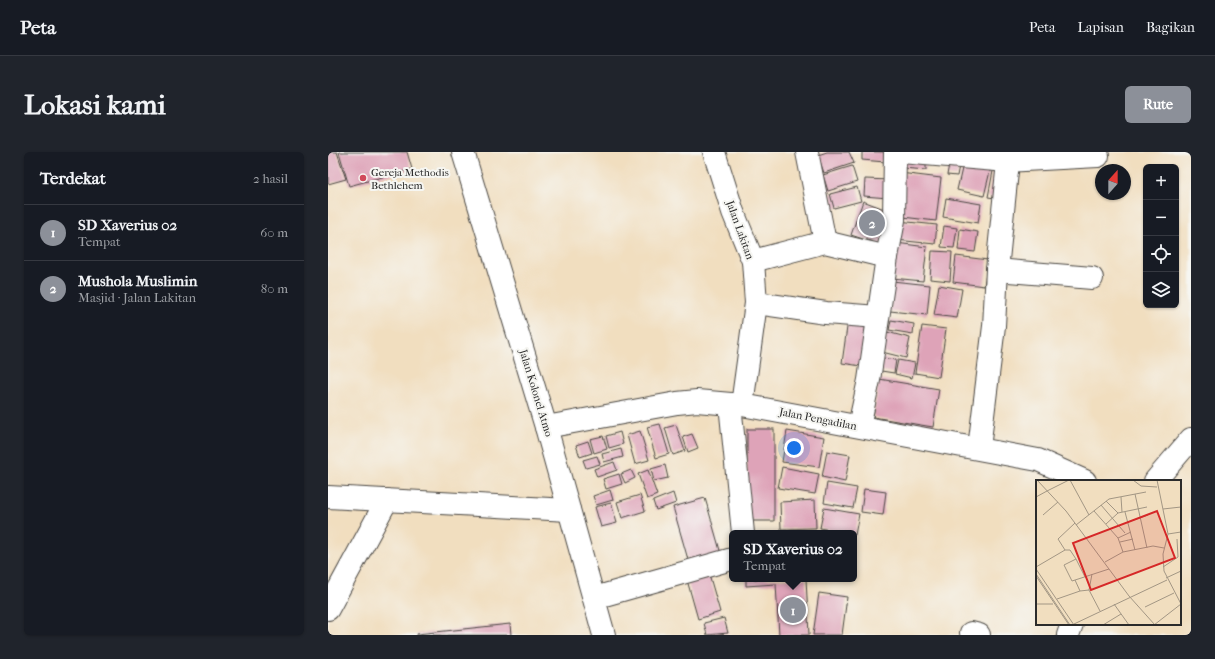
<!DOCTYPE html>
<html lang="id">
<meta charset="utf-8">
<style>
:root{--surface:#171b24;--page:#20242c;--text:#f1f3f6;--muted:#9ea1a6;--line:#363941;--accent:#8c9099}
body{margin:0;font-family:"IM FELL French Canon",serif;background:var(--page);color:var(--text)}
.controls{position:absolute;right:12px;top:12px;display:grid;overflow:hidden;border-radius:6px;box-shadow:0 1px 3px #0004}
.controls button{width:36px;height:36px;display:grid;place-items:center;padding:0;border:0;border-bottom:1px solid var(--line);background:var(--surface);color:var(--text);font:20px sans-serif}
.compass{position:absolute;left:767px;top:12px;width:36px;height:36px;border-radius:50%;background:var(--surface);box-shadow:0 1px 3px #0004;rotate:21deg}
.you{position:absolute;left:466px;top:296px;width:14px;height:14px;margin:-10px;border:3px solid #fff;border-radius:50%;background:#1a73e8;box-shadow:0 0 0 6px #1a73e833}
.badge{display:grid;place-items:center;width:26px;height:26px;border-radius:50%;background:var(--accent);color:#fff;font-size:13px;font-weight:700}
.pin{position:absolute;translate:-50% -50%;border:2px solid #fff;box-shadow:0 1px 4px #0006}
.popup{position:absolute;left:401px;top:378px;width:128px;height:52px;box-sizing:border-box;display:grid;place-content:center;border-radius:6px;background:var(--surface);filter:drop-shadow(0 1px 3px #0005);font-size:13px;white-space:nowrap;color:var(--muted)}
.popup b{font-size:15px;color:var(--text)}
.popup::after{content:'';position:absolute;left:50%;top:100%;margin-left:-8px;border:8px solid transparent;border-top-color:var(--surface)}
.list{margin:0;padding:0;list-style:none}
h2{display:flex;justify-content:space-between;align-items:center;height:52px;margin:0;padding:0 16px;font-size:17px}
h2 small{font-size:13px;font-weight:400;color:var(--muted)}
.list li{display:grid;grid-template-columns:26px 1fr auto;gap:12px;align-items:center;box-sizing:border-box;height:56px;padding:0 16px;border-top:1px solid var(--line)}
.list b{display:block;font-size:15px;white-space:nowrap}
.list p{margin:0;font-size:13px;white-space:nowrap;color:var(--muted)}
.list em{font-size:13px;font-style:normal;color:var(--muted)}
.icon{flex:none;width:22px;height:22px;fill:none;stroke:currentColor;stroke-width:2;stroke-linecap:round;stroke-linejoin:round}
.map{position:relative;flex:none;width:863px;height:483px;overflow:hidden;border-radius:6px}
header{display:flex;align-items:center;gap:24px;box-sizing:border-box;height:56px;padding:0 20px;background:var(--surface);border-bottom:1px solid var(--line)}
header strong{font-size:19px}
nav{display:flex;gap:22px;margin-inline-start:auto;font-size:14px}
.intro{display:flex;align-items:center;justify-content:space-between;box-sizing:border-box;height:96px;padding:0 24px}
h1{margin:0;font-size:28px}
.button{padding:10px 18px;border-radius:6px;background:var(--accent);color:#fff;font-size:14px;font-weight:700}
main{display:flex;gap:24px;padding:0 24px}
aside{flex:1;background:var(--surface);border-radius:6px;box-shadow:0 1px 3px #0004}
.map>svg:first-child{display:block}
.building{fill:#dea3b8}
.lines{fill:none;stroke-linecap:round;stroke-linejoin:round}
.minor-casing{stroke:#494641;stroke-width:24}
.major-casing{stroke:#494641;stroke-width:24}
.minor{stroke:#fff;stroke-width:22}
.major{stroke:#fff;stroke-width:22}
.poi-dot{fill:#d1495b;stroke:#f6f6f2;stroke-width:1.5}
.labels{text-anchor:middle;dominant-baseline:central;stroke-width:4;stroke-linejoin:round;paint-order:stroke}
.poi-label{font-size:11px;fill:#2b2b2b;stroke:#f6f6f2;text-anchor:start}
.street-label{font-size:11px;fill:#2b2b2b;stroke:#f6f6f2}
.inset-road{fill:none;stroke:#a29684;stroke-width:1}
.view{fill:#d62828;fill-opacity:0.15;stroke:#d62828;stroke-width:2}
.inset-edge{fill:none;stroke:#2b2b2b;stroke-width:2}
</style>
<header>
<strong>Peta</strong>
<nav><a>Peta</a><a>Lapisan</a><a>Bagikan</a></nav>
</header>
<div class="intro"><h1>Lokasi kami</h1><a class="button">Rute</a></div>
<main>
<aside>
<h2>Terdekat<small>2 hasil</small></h2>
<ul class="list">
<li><span class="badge">1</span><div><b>SD Xaverius 02</b><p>Tempat</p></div><em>60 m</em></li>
<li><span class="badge">2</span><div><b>Mushola Muslimin</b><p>Masjid · Jalan Lakitan</p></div><em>80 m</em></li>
</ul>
</aside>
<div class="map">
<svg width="863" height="483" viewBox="0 0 863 483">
<rect width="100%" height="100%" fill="#f6f6f2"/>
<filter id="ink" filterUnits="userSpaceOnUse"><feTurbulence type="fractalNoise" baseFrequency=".025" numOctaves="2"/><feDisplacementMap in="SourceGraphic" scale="8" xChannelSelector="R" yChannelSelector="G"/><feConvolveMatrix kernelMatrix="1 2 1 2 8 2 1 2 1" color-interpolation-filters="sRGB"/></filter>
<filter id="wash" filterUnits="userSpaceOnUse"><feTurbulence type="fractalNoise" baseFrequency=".012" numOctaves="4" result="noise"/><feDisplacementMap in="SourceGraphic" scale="16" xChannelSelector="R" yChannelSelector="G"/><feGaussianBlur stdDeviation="0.9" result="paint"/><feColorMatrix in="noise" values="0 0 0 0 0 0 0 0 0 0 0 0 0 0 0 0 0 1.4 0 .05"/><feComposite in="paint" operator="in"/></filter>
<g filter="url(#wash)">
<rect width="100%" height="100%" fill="#f1debf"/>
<g id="blocks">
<g class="building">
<polygon points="0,0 9,0 18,27 0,32"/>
<polygon points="11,0 79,0 84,17 21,34"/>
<polygon points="499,0 521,0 526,11 496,21 490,3"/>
<polygon points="534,0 558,0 557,10 534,8"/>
<polygon points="576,2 598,3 598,18 575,16"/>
<polygon points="622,7 632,8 629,24 619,23"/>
<polygon points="636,8 663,15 656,44 629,38"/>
<polygon points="524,14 529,30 500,39 495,23"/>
<polygon points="666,14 679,17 673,47 660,45"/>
<polygon points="572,21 613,26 608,69 567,64"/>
<polygon points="537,27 561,28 560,46 536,44"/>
<polygon points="529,35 533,49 506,56 502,42"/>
<polygon points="618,46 653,52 650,71 615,65"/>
<polygon points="535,49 564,60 553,93 523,83"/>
<polygon points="570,69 609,73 607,92 568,88"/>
<polygon points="616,74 629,76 626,96 613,95"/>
<polygon points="632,77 650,80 647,100 630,98"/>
<polygon points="568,91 599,95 595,129 564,126"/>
<polygon points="604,99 624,100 622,129 602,127"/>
<polygon points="628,104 660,108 656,134 625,130"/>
<polygon points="564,129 602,133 599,163 562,159"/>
<polygon points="611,133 634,137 629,166 606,163"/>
<polygon points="520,168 538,171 533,214 514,211"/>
<polygon points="563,168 586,172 585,182 561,178"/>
<polygon points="594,174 618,177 611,225 587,221"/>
<polygon points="559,180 582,186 578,206 554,200"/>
<polygon points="549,205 568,208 566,221 547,218"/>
<polygon points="570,208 587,211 584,226 567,222"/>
<polygon points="551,227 611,237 605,275 545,265"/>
<polygon points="332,272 341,302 328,306 319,275"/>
<polygon points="348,273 357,299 345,303 337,276"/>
<rect x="419" y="277" width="27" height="92"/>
<polygon points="312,279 321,308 307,312 299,283"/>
<polygon points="459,279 496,285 491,315 454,310"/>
<polygon points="292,280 295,292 281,296 278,284"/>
<polygon points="364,282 370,296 360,300 355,285"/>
<polygon points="275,284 279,297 266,301 262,287"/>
<polygon points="260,289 264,301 252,305 248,293"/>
<polygon points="293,297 295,305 276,310 274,302"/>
<polygon points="499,299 522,303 517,330 494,325"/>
<polygon points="269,304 272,312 258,316 255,308"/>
<polygon points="286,310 289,318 269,325 266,317"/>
<polygon points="337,313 340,326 326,329 323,317"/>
<polygon points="454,315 491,322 487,342 450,336"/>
<polygon points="303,318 307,326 297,331 293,322"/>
<polygon points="320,318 329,343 319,347 310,322"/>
<polygon points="291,322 294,332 278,337 275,327"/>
<polygon points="499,331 529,336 525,356 496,351"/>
<polygon points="536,337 558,340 555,363 533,360"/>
<polygon points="282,338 285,348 268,353 265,344"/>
<polygon points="345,341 348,351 328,358 325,349"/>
<polygon points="312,343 317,359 294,366 289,350"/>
<polygon points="377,346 393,402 361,411 345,355"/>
<polygon points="487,348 488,376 453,377 452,350"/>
<polygon points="283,351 289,371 273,375 267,355"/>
<polygon points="496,356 531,362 527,383 492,376"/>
<polygon points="381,422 392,460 370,467 359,428"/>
<polygon points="418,427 478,427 481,483 451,483 448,432 418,434"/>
<polygon points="491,441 519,445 514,483 485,483"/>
<polygon points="396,466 400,481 379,483 376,471"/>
<polygon points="182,472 183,483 89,483 89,482"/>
</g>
</g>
</g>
<g filter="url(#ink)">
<use href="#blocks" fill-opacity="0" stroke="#494641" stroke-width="1"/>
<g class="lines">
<g class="minor-casing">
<g id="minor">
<polyline points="386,0 405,60 425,109 428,151 414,253"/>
<polyline points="479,0 497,90"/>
<polyline points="573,0 680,9 770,4"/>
<polyline points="425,109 497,90 559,105"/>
<polyline points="669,118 764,126"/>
<polyline points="428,151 498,161 550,165"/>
<polyline points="402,252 415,381"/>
<polyline points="531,274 541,228 559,105 566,68 567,0"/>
<polyline points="218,275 349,251 369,249 414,253 710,308 757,329"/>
<polyline points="651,296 666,174 669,118 681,0"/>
<polyline points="827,329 863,287"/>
<polyline points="0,345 241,358"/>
<polyline points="266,446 404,407"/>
<polyline points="0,457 59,348"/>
<polyline points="643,481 651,483"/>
<polyline points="740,483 744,472"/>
</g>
</g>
<g class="major-casing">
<polyline id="major" points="135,0 218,275 276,483"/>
</g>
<use href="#minor" class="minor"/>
<use href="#major" class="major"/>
</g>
</g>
<circle class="poi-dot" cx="35" cy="26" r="4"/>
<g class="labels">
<g class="poi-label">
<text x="43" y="20">Gereja Methodis<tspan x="43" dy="13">Bethlehem</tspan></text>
</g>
<g class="street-label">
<text transform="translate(412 78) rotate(70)">Jalan Lakitan</text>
<text transform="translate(208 241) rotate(73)">Jalan Kolonel Atmo</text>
<text transform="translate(490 267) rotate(11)">Jalan Pengadilan</text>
</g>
</g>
<g transform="translate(708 328)">
<rect width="145" height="145" fill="#f1debf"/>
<path class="inset-road" d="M1,0l29,31 63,85 26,29M34,0l19,35M97,0l8,6 16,1M121,0l11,54 -5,20 1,17 17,33M11,11l22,-11M99,14l12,54M0,17l11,-6M85,17l1,15M70,21l12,12M65,25l24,28M127,29l18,-2M58,31l24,27 5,14M89,32l10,38M7,35l15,-13M92,42l20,-7M39,43l-17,16 7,11h5l6,9 9,18M70,44l12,-11 29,-6M40,45l33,-26 37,-7M132,54l13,-2M82,58l13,-6M84,62l13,-3M40,79l-12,6 8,16 37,-12M69,82l18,-10 30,-6 11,2M0,87l29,-17M127,87l15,-10 -1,-18M0,89l38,56M0,94l34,51M0,96l33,49M130,98l15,-7M39,100l5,11M53,110l3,-16M21,119l23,-8 9,-1 11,21M0,124h17M78,124l15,21M109,127l29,-14M38,144l93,-44M67,145l18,-11M118,145l27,-21"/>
<path class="view" d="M121,31l18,47 -84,32 -18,-47z"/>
<rect width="145" height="145" class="inset-edge"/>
</g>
</svg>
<div class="controls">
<button>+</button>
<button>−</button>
<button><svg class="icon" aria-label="locate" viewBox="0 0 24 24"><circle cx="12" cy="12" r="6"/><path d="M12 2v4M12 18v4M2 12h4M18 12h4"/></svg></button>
<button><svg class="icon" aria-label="layers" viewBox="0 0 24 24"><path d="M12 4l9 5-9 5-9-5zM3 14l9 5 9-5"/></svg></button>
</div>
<svg class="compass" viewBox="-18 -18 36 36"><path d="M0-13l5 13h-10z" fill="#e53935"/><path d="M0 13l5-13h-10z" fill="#9ea1a6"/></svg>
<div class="you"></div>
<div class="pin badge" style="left:465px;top:458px">1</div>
<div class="popup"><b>SD Xaverius 02</b>Tempat</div>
<div class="pin badge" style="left:544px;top:71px">2</div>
</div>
</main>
